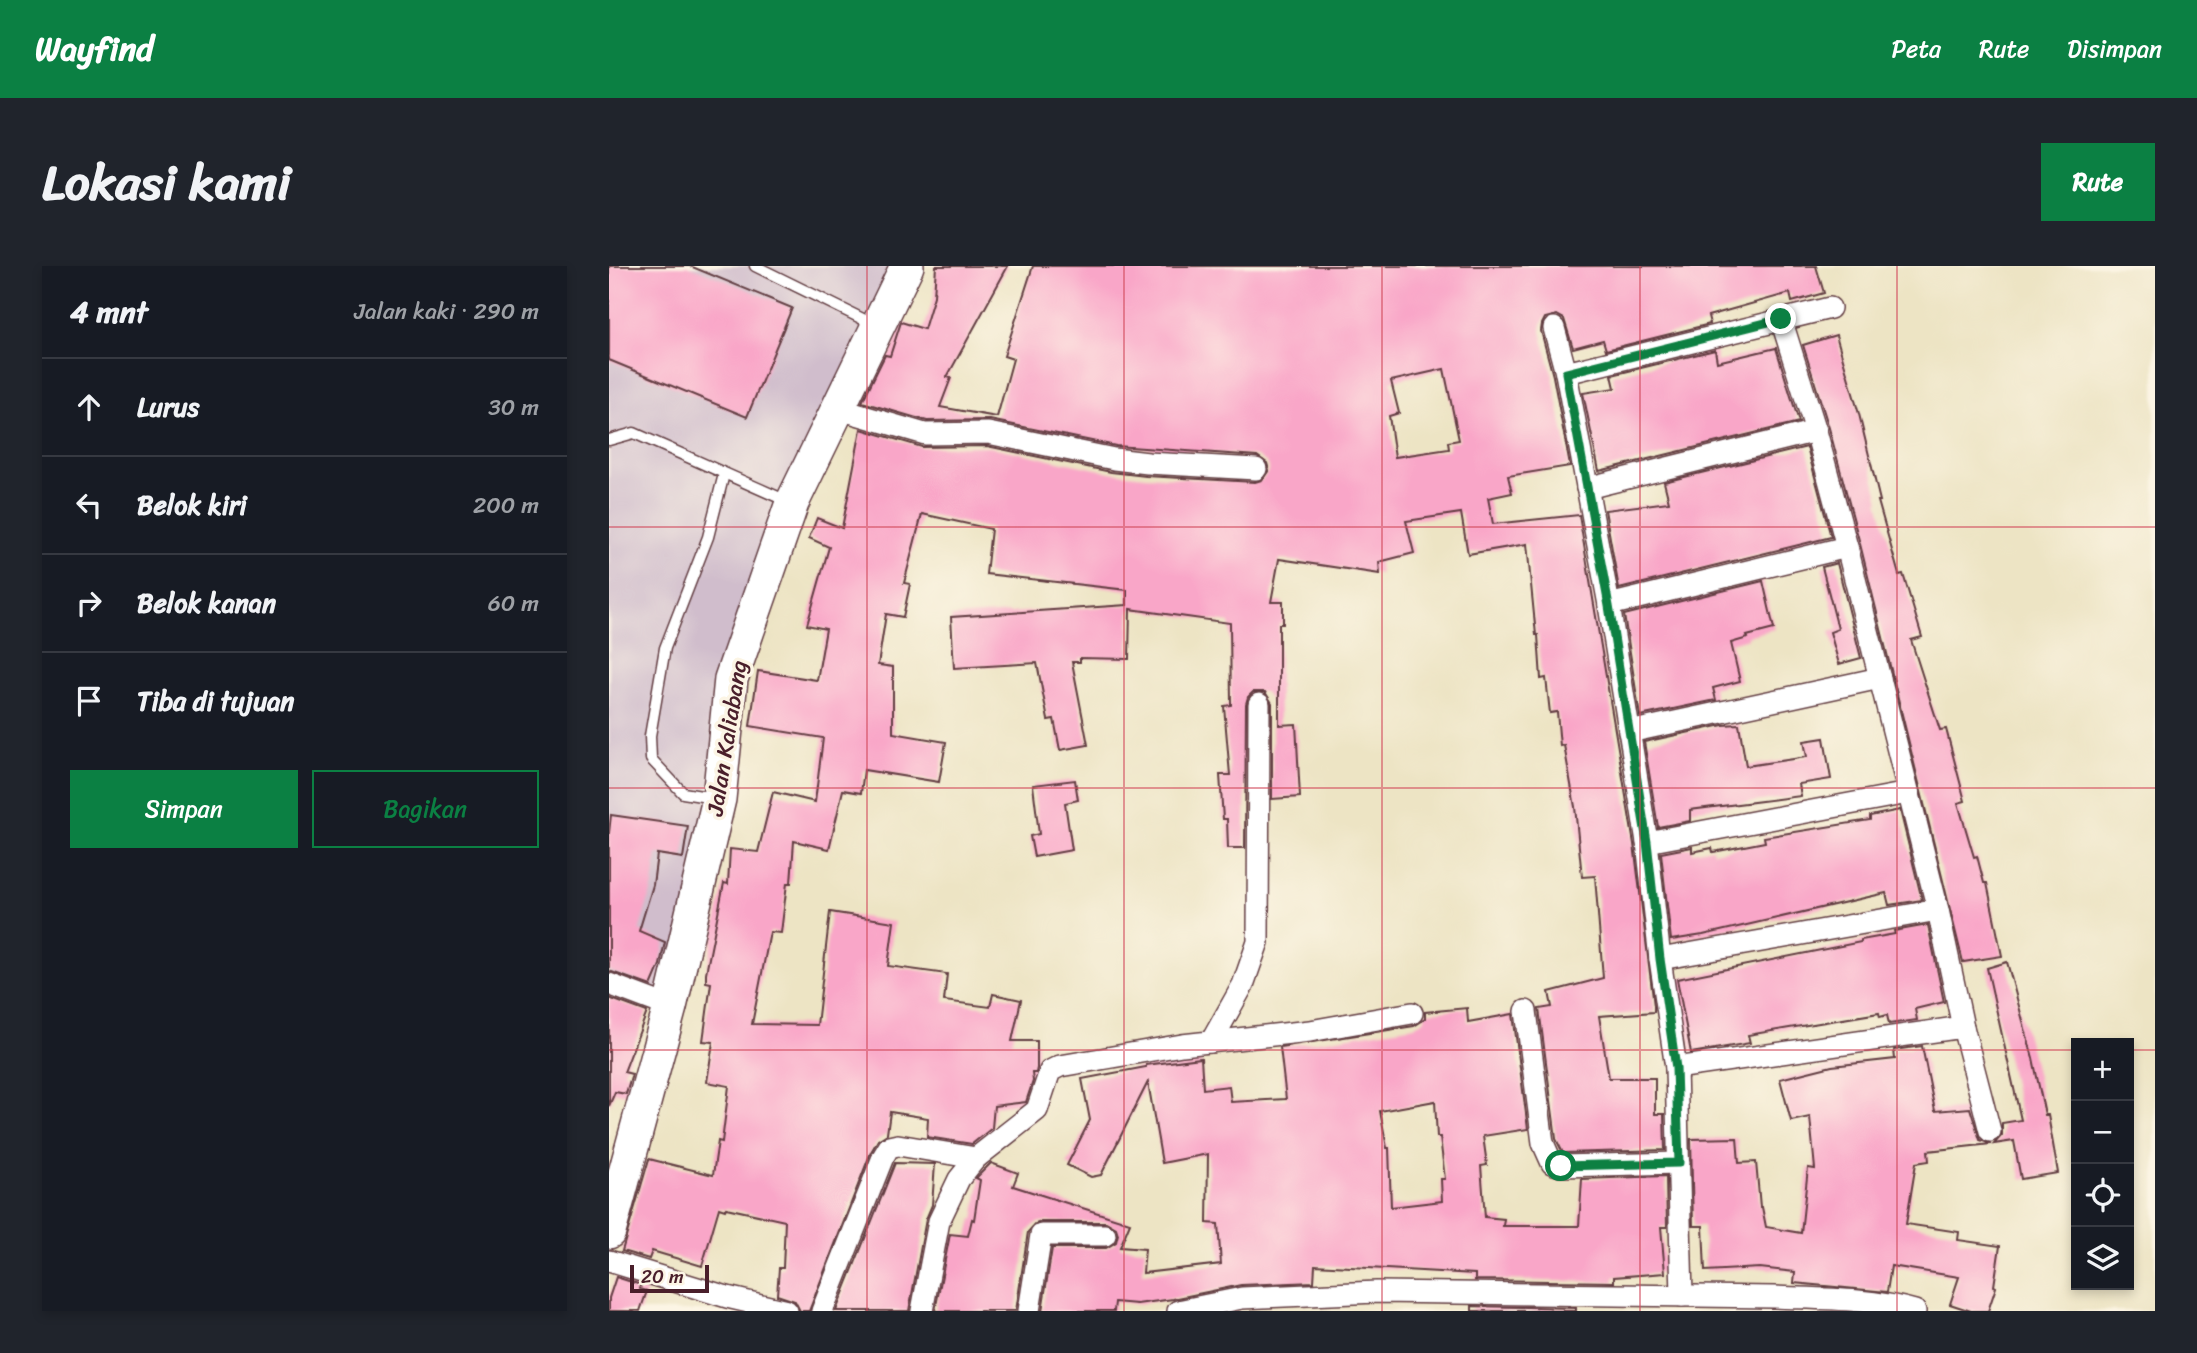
<!DOCTYPE html>
<html lang="id">
<meta charset="utf-8">
<style>
:root{--surface:#171b24;--page:#20242c;--text:#f1f3f6;--muted:#9ea1a6;--line:#363941;--accent:#0b8043}
body{margin:0;font-family:Sriracha,sans-serif;background:var(--page);color:var(--text)}
.controls{position:absolute;right:21px;bottom:21px;display:grid;overflow:hidden;border-radius:0px;box-shadow:0 4px 10px #0003}
.controls button{width:63px;height:63px;display:grid;place-items:center;padding:0;border:0;border-bottom:2px solid var(--line);background:var(--surface);color:var(--text);font:35px sans-serif}
.scale{position:absolute;left:21px;bottom:18px;width:79px;box-sizing:border-box;padding-left:7px;border:4px solid #4a1f2b;border-top:0;font-size:19px;line-height:24px;white-space:nowrap;color:#4a1f2b;-webkit-text-stroke:5px #fcf5e5;paint-order:stroke}
.stop{position:absolute;width:21px;height:21px;margin:-16px;border:5px solid #0b8043;border-radius:50%;background:#fff}
.stop.end{background:#0b8043;border-color:#fff;box-shadow:0 2px 7px #0008}
.list{margin:0;padding:0;list-style:none}
h2{display:flex;justify-content:space-between;align-items:center;height:91px;margin:0;padding:0 28px;font-size:30px}
h2 small{font-size:23px;font-weight:400;color:var(--muted)}
.list li{display:grid;grid-template-columns:46px 1fr auto;gap:21px;align-items:center;box-sizing:border-box;height:98px;padding:0 28px;border-top:2px solid var(--line)}
.list b{display:block;font-size:26px;white-space:nowrap}
.list em{font-size:23px;font-style:normal;color:var(--muted)}
.actions{display:flex;gap:14px;padding:21px 28px}
.actions a{flex:1;padding:16px 0;border:2px solid var(--accent);border-radius:0px;text-align:center;font-size:24px;color:var(--accent)}
.actions .main{background:var(--accent);color:#fff}
.icon{flex:none;width:38px;height:38px;fill:none;stroke:currentColor;stroke-width:2;stroke-linecap:round;stroke-linejoin:round}
.map{position:relative;flex:none;width:1546px;height:1045px;overflow:hidden;border-radius:0px}
header{display:flex;align-items:center;gap:42px;box-sizing:border-box;height:98px;padding:0 35px;background:var(--accent);color:#fff}
header strong{font-size:33px}
nav{display:flex;gap:38px;margin-inline-start:auto;font-size:24px}
.intro{display:flex;align-items:center;justify-content:space-between;box-sizing:border-box;height:168px;padding:0 42px}
h1{margin:0;font-size:49px}
.button{padding:18px 32px;border-radius:0px;background:var(--accent);color:#fff;font-size:24px;font-weight:700}
main{display:flex;gap:42px;padding:0 42px}
aside{flex:1;background:var(--surface);border-radius:0px;box-shadow:0 4px 10px #0003}
.map>svg:first-child{display:block}
.industrial{fill:#d0bdcc}
.building{fill:#f9a6c8;fill-rule:evenodd}
.lines{fill:none;stroke-linecap:round;stroke-linejoin:round}
.service-casing{stroke:#623d42;stroke-width:13}
.minor-casing{stroke:#623d42;stroke-width:24}
.primary-casing{stroke:#623d42;stroke-width:36}
.service{stroke:#fff;stroke-width:10}
.minor{stroke:#fff;stroke-width:21}
.primary{stroke:#fff;stroke-width:33}
.route{stroke:#0b8043;stroke-width:9}
.grid{fill:none;stroke:#d1495b;stroke-width:2;stroke-opacity:0.55}
.labels{text-anchor:middle;dominant-baseline:central;stroke-width:7;stroke-linejoin:round;paint-order:stroke}
.street-label{font-size:23px;fill:#4a1f2b;stroke:#fcf5e5}
</style>
<header>
<strong>Wayfind</strong>
<nav><a>Peta</a><a>Rute</a><a>Disimpan</a></nav>
</header>
<div class="intro"><h1>Lokasi kami</h1><a class="button">Rute</a></div>
<main>
<aside>
<h2>4 mnt<small>Jalan kaki · 290 m</small></h2>
<ul class="list">
<li><svg class="icon" aria-label="ahead" viewBox="0 0 24 24"><path d="M12 20V5M6 11l6-6 6 6"/></svg><div><b>Lurus</b></div><em>30 m</em></li>
<li><svg class="icon" aria-label="left" viewBox="0 0 24 24"><path d="M17 20v-9H6M10 6l-5 5 5 5"/></svg><div><b>Belok kiri</b></div><em>200 m</em></li>
<li><svg class="icon" aria-label="right" viewBox="0 0 24 24"><path d="M7 20v-9h11M14 6l5 5-5 5"/></svg><div><b>Belok kanan</b></div><em>60 m</em></li>
<li><svg class="icon" aria-label="arrive" viewBox="0 0 24 24"><path d="M6 21V4h12l-3 4 3 4H6"/></svg><div><b>Tiba di tujuan</b></div></li>
</ul>
<div class="actions"><a class="main">Simpan</a><a>Bagikan</a></div>
</aside>
<div class="map">
<svg width="1546" height="1045" viewBox="0 0 1546 1045">
<rect width="100%" height="100%" fill="#fcf5e5"/>
<filter id="ink" filterUnits="userSpaceOnUse"><feTurbulence type="fractalNoise" baseFrequency=".0143" numOctaves="2"/><feDisplacementMap in="SourceGraphic" scale="14" xChannelSelector="R" yChannelSelector="G"/><feConvolveMatrix kernelMatrix="1 2 1 2 8 2 1 2 1" color-interpolation-filters="sRGB"/></filter>
<filter id="wash" filterUnits="userSpaceOnUse"><feTurbulence type="fractalNoise" baseFrequency=".00686" numOctaves="4" result="noise"/><feDisplacementMap in="SourceGraphic" scale="28" xChannelSelector="R" yChannelSelector="G"/><feGaussianBlur stdDeviation="1.57" result="paint"/><feColorMatrix in="noise" values="0 0 0 0 0 0 0 0 0 0 0 0 0 0 0 0 0 1.4 0 .05"/><feComposite in="paint" operator="in"/></filter>
<g filter="url(#wash)">
<rect width="100%" height="100%" fill="#ede4c4"/>
<polygon class="industrial" points="0,0 298,0 140,358 61,741 0,714"/>
<g id="blocks">
<g class="building">
<polygon points="0,0 81,0 183,42 138,151 0,94"/>
<path d="M327,0h72l-61,111 4,1 -11,29 57,10 16,-58 -9,-3 29,-90h783l8,27 -32,9 -2,-9 -82,23 2,8 -104,26 -3,-10 -30,8 -9,-29 -7,-4 -12,3 -3,6 -1,7 12,45 17,90 -62,10 4,17 -24,5 5,26 86,-9 55,329 20,162v6l-55,4 10,62h46v36h9l1,36 -102,3 -7,-14 -17,-130 13,-2 -3,-15 54,-14 -8,-102 -13,1 -7,-70 -11,-62 -4,1 -3,-34 -7,1 -4,-35 -5,1 -3,-44h-2l-9,-91 -59,10 -7,-41 -55,8 8,32 -35,9 1,12 -101,-15 -8,43h12v22h-4v101l17,-1 4,73 -28,2v-96l-7,-11h-12l-5,5 -2,7 -1,144h-17l-1,-29h-4l-3,-44h10l-6,-69 7,-1 -1,-82 -100,-14 -1,50 -49,-1v4h-8l16,83 -28,5 -6,-31 -6,1 -11,-57 -83,5 -3,-51 176,-12v-15l-141,-16 5,-45 -69,-15 -18,69 6,1 -7,33 -17,-3 -8,51 15,2v66l53,9 -7,40 -75,-12 -3,23 -18,-3 -14,59 -35,-8 -3,42h-4l-6,50 -11,-1 -18,92 65,1 13,-113 64,10 -6,44 59,8 -3,27 46,6 3,-13 28,6 -9,41h25v27l-1,5h-4l1,8 -7,21 -32,4 -2,22 -20,16 -45,-7 1,-19 -38,-6 -3,22 -9,6 -7,12 -62,159h-9l-5,-10 -18,-6 2,-27h4l2,-47 -59,-13 -1,2 -6,-2 -17,58 -50,-15 -3,8 -27,-8 27,-92 64,16 5,-34 4,1 7,-56 -22,-4 6,-40 -10,-1 8,-58 -5,-1v-9l18,-90 4,1 2,-35 28,3 15,-60 42,10 8,-64 -73,-12 8,-55 59,9 9,-51 -19,-4 22,-78 -20,-9 8,-20 25,10 19,-99 61,18 65,-1 124,26 35,4 109,6 7,-2 7,-10 -2,-7 -10,-7 -141,-10 -126,-26 -63,1 -65,-19 23,-47 5,1 11,-34 23,7 10,-33zM835,103l15,71 -11,2 1,7 -54,8 -6,-41 10,-3 -8,-32z"/>
<polygon points="1227,69 1250,148 1271,235 1269,235 1290,309 1294,308 1313,371 1302,374 1331,464 1337,463 1356,535 1349,537 1365,591 1368,590 1375,617 1378,617 1393,690 1354,696 1251,278 1220,162 1194,79"/>
<polygon points="1167,82 1190,156 990,205 974,127 1006,122 1003,109 1106,84 1108,96"/>
<polygon points="1198,181 1222,271 1010,323 996,244 1060,236 1055,216"/>
<polygon points="1228,297 1252,392 1230,398 1221,366 1229,363 1213,301"/>
<polygon points="1154,315 1165,363 1138,370 1139,372 1122,377 1131,415 1104,422 1107,434 1031,450 1015,349"/>
<polygon points="1130,458 1137,500 1198,491 1195,475 1215,472 1222,513 1190,518 1192,530 1081,544 1081,555 1049,561 1035,476 1114,459"/>
<polygon points="466,514 469,534 456,537 463,584 425,591 421,570 430,568 424,519"/>
<polygon points="1291,544 1313,634 1280,639 1277,627 1094,669 1062,674 1052,587 1083,581 1083,586 1103,582 1104,586 1156,576 1155,571 1261,554 1261,550"/>
<polygon points="2,549 79,560 74,592 48,588 44,619 30,665 56,676 51,699 42,720 0,705 0,567"/>
<polygon points="1319,659 1335,736 1306,743 1308,754 1280,758 1278,749 1271,751 1270,747 1139,769 1141,777 1082,787 1068,713 1252,676 1252,674 1286,668 1285,665"/>
<polygon points="1398,696 1424,792 1436,849 1439,849 1449,907 1412,913 1405,875 1385,878 1393,869 1393,857 1412,854 1378,702"/>
<polygon points="0,732 38,746 15,806 23,808 17,828 6,826 0,840"/>
<path d="M858,742l1,14 45,-8 15,115 -45,7 4,29 -6,1 4,51 19,2 -1,7h76l3,-47 84,-3 1,51h-6l4,46 -51,4v5l-139,-2v-6l-160,-9 -1,17 -73,3 -68,14 -36,5 -22,-2 -1,9h-72l10,-63h54l10,-6 2,-8 -2,-6 -10,-6h-65l-6,2 -7,8 -12,79h-81l15,-77 18,2 4,-17 2,1 6,-40 -4,-2 15,-15 27,10 -5,13 117,37 -10,24 25,2 -2,24 78,-9 -3,-40 -11,-1 1,-69 -46,9 -14,-81 -47,93 -10,2 -24,-12 23,-45 -8,-41 64,-12v-2l55,-7 2,31 26,-3 2,16 55,-3 -6,-52 134,-21 11,-7v-7zM826,835l2,36h3l5,42h-4l1,22 -51,6 -2,-59h-2l-7,-37z"/>
<polygon points="1313,780 1326,845 1361,842 1371,874 1382,878 1319,885 1320,895 1307,897 1297,958 1350,966 1349,974 1391,980 1385,1020 1387,1021 1379,1045 1362,1045 1341,1038 1350,1011 1282,1000 1278,1026 1185,1017 1186,1006 1151,1002 1096,1005 1094,960 1084,960 1082,873 1128,872 1130,897 1147,896 1151,941 1153,941 1157,961 1192,967 1199,902 1206,903 1201,851 1182,855 1171,813 1223,800 1286,793 1285,784"/>
<polygon points="286,897 326,898 323,939 317,953 300,1045 227,1045"/>
<polygon points="7,1011 32,1019 31,1023 38,1025 31,1045 0,1045 0,1032"/>
<polygon points="863,1040 967,1042 967,1045 863,1045"/>
</g>
</g>
</g>
<g filter="url(#ink)">
<use href="#blocks" fill-opacity="0" stroke="#623d42" stroke-width="2"/>
<g class="lines">
<g class="service-casing">
<g id="service">
<polyline points="146,0 266,59"/>
<polyline points="0,174 25,167 178,235"/>
<polyline points="105,532 74,527 42,493 41,470 56,382 99,271 115,208"/>
</g>
</g>
<g class="minor-casing">
<g id="minor">
<polyline points="1172,53 1207,165 1238,281 1329,644 1354,761 1381,865"/>
<polyline points="945,62 957,107 1000,339 1038,576 1051,693 1067,802 1073,1030"/>
<polyline points="957,107 1221,42"/>
<polyline points="230,143 316,168 379,167 505,193 539,197 647,203"/>
<polyline points="978,222 1207,165"/>
<polyline points="1000,339 1238,281"/>
<polyline points="1020,466 1271,412"/>
<polyline points="1038,576 1299,527"/>
<polyline points="1051,693 1329,644"/>
<polyline points="0,718 61,741"/>
<polyline points="917,745 934,877 943,897 952,900 1070,897"/>
<polyline points="602,776 634,719 649,676 650,438"/>
<polyline points="1067,802 1354,761"/>
<polyline points="0,995 118,1031 178,1045"/>
<polyline points="213,1045 274,891 280,881 289,879 367,892"/>
<polyline points="313,1045 330,955 350,913 367,892 428,844 441,805 451,800 573,779 701,765 803,747"/>
<polyline points="420,1045 432,969 496,969"/>
<path d="M569,1045l64,-13 135,-6 397,5c47,2 96,1 141,14"/>
</g>
</g>
<g class="primary-casing">
<polyline id="primary" points="0,966 61,741 110,533 122,413 183,237 298,0"/>
</g>
<use href="#service" class="service"/>
<use href="#minor" class="minor"/>
<use href="#primary" class="primary"/>
</g>
</g>
<g class="lines" filter="url(#ink)">
<polyline class="route" points="952,900 1070,897 1067,802 1051,693 1038,576 1000,340 957,107 1172,53"/>
</g>
<path class="grid" d="M258,0v1045M515,0v1045M773,0v1045M1031,0v1045M1288,0v1045M0,261h1546M0,522h1546M0,784h1467M1520,784h26"/>
<g class="labels">
<g class="street-label">
<text transform="translate(118 472) rotate(-81)">Jalan Kaliabang</text>
</g>
</g>
</svg>
<div class="controls">
<button>+</button>
<button>−</button>
<button><svg class="icon" aria-label="locate" viewBox="0 0 24 24"><circle cx="12" cy="12" r="6"/><path d="M12 2v4M12 18v4M2 12h4M18 12h4"/></svg></button>
<button><svg class="icon" aria-label="layers" viewBox="0 0 24 24"><path d="M12 4l9 5-9 5-9-5zM3 14l9 5 9-5"/></svg></button>
</div>
<div class="scale">20 m</div>
<div class="stop" style="left:952px;top:900px"></div>
<div class="stop end" style="left:1172px;top:53px"></div>
</div>
</main>
